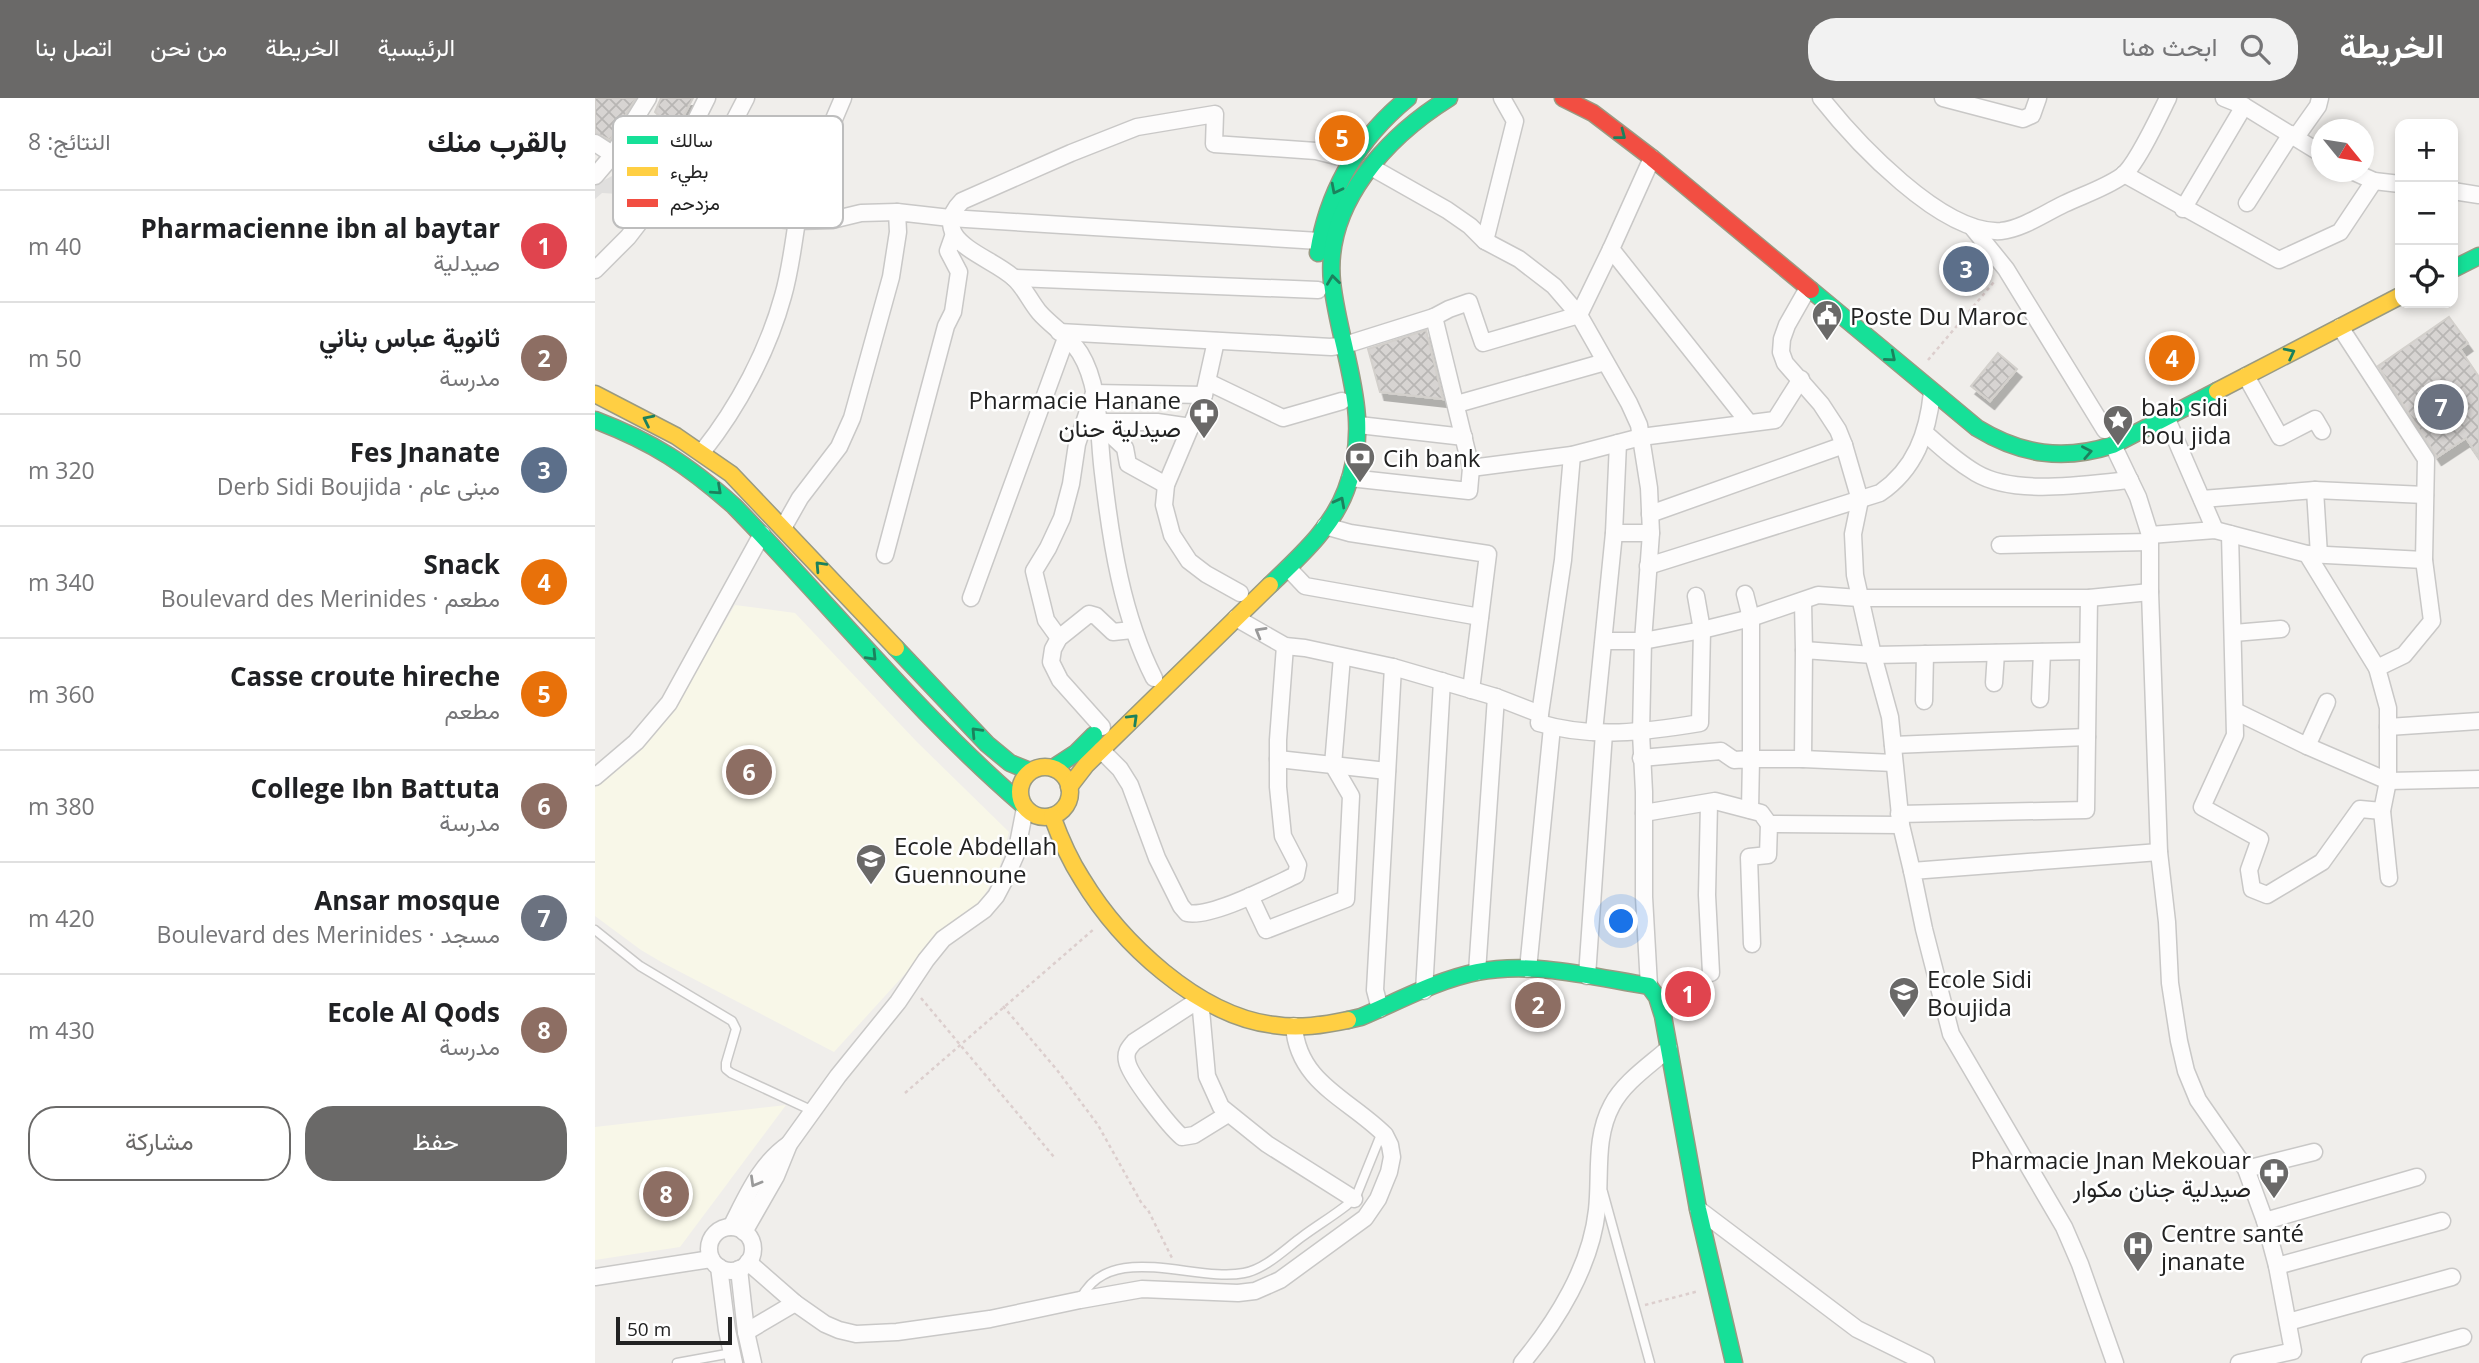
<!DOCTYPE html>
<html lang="ar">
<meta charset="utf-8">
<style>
:root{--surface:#fff;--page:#f2f2f2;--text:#202124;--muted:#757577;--line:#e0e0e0;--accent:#6a6968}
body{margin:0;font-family:"Open Sans",Vazirmatn,sans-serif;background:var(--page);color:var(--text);direction:rtl}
.controls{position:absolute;right:21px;top:21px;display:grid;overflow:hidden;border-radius:14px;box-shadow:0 4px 10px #0003}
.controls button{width:63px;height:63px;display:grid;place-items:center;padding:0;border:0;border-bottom:2px solid var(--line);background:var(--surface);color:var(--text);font:35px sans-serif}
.compass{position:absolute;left:1716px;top:21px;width:63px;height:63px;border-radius:50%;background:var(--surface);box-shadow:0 4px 10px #0003;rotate:120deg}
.scale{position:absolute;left:21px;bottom:18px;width:116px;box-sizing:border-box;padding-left:7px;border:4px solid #222;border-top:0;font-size:19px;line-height:24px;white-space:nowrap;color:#222;-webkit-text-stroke:5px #fff;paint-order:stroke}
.you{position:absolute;left:1027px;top:824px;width:24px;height:24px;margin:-18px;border:5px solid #fff;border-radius:50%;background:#1a73e8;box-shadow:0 0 0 10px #1a73e833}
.badge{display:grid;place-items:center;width:46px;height:46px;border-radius:50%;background:var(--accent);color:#fff;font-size:23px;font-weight:700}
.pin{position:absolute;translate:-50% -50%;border:4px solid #fff;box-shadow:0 2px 7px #0006}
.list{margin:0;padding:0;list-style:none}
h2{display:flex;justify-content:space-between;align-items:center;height:91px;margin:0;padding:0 28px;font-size:30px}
h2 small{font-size:23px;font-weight:400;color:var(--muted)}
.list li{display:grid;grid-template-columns:46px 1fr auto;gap:21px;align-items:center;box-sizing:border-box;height:112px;padding:0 28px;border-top:2px solid var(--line)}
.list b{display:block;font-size:26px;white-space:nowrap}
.list p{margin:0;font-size:23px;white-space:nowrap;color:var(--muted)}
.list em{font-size:23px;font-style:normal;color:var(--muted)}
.actions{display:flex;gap:14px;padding:21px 28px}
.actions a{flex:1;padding:16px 0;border:2px solid var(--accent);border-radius:28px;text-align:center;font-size:24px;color:var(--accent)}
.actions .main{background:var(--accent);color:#fff}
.icon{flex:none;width:38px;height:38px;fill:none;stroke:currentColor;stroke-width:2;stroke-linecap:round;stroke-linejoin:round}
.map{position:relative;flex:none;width:1884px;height:1265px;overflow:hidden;direction:ltr}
header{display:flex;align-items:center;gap:42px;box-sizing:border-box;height:98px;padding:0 35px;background:var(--accent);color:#fff}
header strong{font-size:33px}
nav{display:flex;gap:38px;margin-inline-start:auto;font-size:24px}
.search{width:490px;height:63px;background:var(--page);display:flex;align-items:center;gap:18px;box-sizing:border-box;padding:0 24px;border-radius:28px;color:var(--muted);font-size:26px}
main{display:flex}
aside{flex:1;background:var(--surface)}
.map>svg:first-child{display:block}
.education{fill:#f8f7e8}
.parking{fill:#e0dfde}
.building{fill:url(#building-cross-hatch);stroke:#d3d0cc;stroke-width:2;filter:url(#shadow)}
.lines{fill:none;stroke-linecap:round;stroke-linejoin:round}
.lane-casing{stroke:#c9c8c7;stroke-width:11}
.street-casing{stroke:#c9c8c7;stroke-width:19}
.fast-casing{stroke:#999a82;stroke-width:19}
.slow-casing{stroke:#999a82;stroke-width:19}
.jam-casing{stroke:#999a82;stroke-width:19}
.path{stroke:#dccecd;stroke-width:2.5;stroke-dasharray:3.5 3.5;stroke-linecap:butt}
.lane{stroke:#fdfcfc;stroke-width:8}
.street{stroke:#fdfcfc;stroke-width:16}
.fast{stroke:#16e098;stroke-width:16}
.slow{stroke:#ffcf43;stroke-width:16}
.jam{stroke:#f24e42;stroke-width:16}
.oneway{stroke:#1c815d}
.oneway2{stroke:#9a9a9a}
.labels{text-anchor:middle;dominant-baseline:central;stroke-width:5;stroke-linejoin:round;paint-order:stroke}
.poi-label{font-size:24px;fill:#222;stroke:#fff;text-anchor:start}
.key{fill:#fff;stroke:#bdbdbd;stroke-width:2}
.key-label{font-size:19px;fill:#222}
</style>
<header>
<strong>الخريطة</strong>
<div class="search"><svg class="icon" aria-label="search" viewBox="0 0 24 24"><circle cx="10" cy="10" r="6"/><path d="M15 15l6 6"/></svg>ابحث هنا</div>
<nav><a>الرئيسية</a><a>الخريطة</a><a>من نحن</a><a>اتصل بنا</a></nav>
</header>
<main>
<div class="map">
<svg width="1884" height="1265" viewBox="0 0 1884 1265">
<defs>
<pattern id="building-cross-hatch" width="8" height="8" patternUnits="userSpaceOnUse" patternTransform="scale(1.75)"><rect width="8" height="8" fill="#d7d4d2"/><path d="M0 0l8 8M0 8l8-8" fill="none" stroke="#b8b6b4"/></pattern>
<filter id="shadow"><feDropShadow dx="4.5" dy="8" stdDeviation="0" flood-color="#0004"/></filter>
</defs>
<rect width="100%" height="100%" fill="#f0eeeb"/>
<g class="education">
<polygon points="140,507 200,515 322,644 414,734 404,771 385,805 360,821 239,954 68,865 46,852 0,818 0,690 40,658 74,618"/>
<polygon points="191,1007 85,1149 0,1162 0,1029"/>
</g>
<polygon class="parking" points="34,77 45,86 41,97 7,95 0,101 0,87 17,78"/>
<g class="building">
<polygon points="0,0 41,0 15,42 0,35"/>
<polygon points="66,0 98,0 82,30 80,28 62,57 45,47 65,19 60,14"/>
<polygon points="1854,219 1873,245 1865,251 1884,279 1884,359 1871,340 1842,359 1783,268"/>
<polygon points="831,232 848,301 785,294 773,251"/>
<polygon points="1403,255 1422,271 1395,303 1376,288"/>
</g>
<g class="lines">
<g class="lane-casing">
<g id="lane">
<polyline points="0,832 45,868 137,923 141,931 131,965 131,971 136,975 218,1013"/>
<polyline points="1008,1094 1055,1265"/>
<path d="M485,1202c29,-61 115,-17 164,-27 22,-4 42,-25 59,-37 15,-11 30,-20 44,-31l10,-11 25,-62"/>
<polyline points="82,1265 137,1255"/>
</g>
</g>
<g class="street-casing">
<g id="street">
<path d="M1226,0c34,43 121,137 180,133 21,-2 44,-18 63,-27 19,-9 41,-16 58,-28 14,-10 37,-60 46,-78"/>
<polyline points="1348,0 1428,21 1437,17 1443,0"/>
<polyline points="1629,0 1649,8 1727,56"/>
<polyline points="1701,39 1723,8 1725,0"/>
<polyline points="0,45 69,90 109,81 208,94 248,0"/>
<polyline points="1057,60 1016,151 1154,325"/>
<polyline points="776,69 852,112 875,128 890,143 924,161 959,188 984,217 1034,305 1044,327 1054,390 1056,435 1048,543 1046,635 1049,694 1049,799 1054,888"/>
<polyline points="1759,74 1779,83 1805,86"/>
<polyline points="1529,76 1684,162 1745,134 1779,83"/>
<polyline points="0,78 17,58 53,0"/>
<polyline points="109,81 151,0"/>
<polyline points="1858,93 1884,97"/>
<polyline points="208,94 202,123 237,122 266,115 302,114"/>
<polyline points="1652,105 1696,36"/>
<path d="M61,109l141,14c-4,25 -7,51 -14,75 -15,55 -45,111 -80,155"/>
<polyline points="1588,111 1649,8"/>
<polyline points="1377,129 1411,171 1510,332"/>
<polyline points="890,143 920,23 907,0"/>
<polyline points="0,172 33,139 50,117 61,109 95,42 99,26 112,0"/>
<polyline points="419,180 723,192"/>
<polyline points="1213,190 1192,227 1187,241 1186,254 1190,265 1226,306 1243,332 1249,347 1265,402 1258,436 1260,477 1278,557 1295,619 1306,727 1317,773"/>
<polyline points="839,219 854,211 874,204 888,245 984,217 1016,151"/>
<polyline points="1745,229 1831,361 1829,462 1837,523 1809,557 1782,570"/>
<polyline points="464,234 736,249 750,247 839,219 876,370 977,357 1046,339 1180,322 1206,281"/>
<polyline points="621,243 609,297 571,387 569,407 577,437 594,463 611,476 645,495"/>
<polyline points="1651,278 1685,339 1720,321 1727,333"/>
<polyline points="613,284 688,320 747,303"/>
<polyline points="862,306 1010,264"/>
<polyline points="1571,319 1620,432"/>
<polyline points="502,324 530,350 533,366 571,387"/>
<polyline points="502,324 562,324 596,329"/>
<polyline points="764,327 869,339"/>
<path d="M1330,335c17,15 32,29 51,40 39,23 109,11 154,7"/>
<polyline points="1518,347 1543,399 1555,437 1555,494 1564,754 1572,824 1575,885 1584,943 1591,973 1603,1002 1651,1071 1670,1123 1682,1168 1698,1253 1644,1265"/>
<polyline points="755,380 874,393 876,370"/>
<polyline points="1720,392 1724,457"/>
<polyline points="1607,401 1720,392 1830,397"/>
<polyline points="1055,416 1249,347"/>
<polyline points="730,428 755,435 893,456 876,592"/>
<polyline points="188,430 205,400 244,349 257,320 296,179 303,134 302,114 355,120 724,143"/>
<polyline points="1019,435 1056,435"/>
<polyline points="1635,436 1640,637 1607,709 1665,741 1654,772 1657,791 1672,797 1727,764 1765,711 1787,713"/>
<polyline points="1555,437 1620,432 1712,456 1782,570 1793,610 1793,683 1787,713 1794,780"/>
<polyline points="1405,447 1555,444"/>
<polyline points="1712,456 1829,462"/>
<polyline points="290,457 351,228 358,214 364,174 353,153 359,136"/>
<path d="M1053,468l232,-73c35,-24 48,-60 52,-101"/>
<polyline points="693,470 710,488 885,519"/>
<polyline points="1150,496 1156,520 1156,661 1208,661 1209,552 1278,557 1491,553"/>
<polyline points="376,500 471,240"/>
<polyline points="1208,504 1209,552"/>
<path d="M641,520l49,28 20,2 88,19 103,30 44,17 -1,9c53,16 107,9 161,0l2,-93 -6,-34"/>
<polyline points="1639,535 1686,531"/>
<polyline points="464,540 451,522 439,473 453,450 467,420 476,386 482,346 499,295 609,297"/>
<polyline points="1009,543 1048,543 1107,532 1156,520 1223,497 1264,500 1494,500 1555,494"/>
<path d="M559,580c-32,-63 -43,-136 -51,-205 -5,-38 -2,-86 -23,-120 -10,-16 -29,-27 -41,-41 -9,-11 -15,-25 -25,-34 -16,-15 -49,-26 -60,-44 -7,-14 -1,-24 8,-33l109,-48 66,-26 78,-13 -1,30 102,7 36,9"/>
<polyline points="1399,585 1401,555"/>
<polyline points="1445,601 1447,554"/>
<polyline points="1329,603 1330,556"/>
<polyline points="1640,613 1712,648 1793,683 1884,681"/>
<polyline points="945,616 968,462 977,357"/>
<polyline points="507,629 465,582 456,564 458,551 464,540 494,516 501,518 518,534 537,532"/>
<polyline points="1793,629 1884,623"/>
<polyline points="999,634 1019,435 1023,345"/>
<polyline points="1298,647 1492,639"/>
<polyline points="1712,648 1732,604"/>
<path d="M506,652l19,19 10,16 27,73 24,48 6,7c24,5 85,-27 109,-38l2,-10 -15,-29 -5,-49v-47l7,-94"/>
<polyline points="1046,660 1126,653 1139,662 1156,661 1155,712"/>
<polyline points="683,661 792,673"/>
<polyline points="1208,661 1299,665"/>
<polyline points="0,679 41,644 74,605 167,436"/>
<polyline points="1114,705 1112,797 1116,875"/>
<polyline points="1049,715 1120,703 1166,715 1174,726 1306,727"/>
<polyline points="1304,716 1491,712 1494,500"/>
<polyline points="655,798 671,832 751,801 756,698 738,667 747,559"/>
<polyline points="1157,846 1154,759 1173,757 1174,726"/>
<polyline points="933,871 957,629"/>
<polyline points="882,874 901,599"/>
<polyline points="992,878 1009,635"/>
<polyline points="829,893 847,583"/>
<polyline points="785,911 780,892 798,569"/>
<path d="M633,1016l-34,21 -12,2c-12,-10 -53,-62 -55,-76 -2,-9 2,-13 7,-19l66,-43 7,77 14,31 46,37 87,55"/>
<polyline points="1651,1071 1719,1054"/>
<polyline points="1103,1111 1262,1231 1331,1265"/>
<polyline points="1670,1123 1822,1079"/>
<path d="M136,1129c16,-31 29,-63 58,-83"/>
<circle cx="136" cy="1151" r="22"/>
<polyline points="149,1134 181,1078 194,1046 243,978 303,904 331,862 348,841 389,812 401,798 411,779 421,756 430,710"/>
<path d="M153,1164l47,41 30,21 14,6 17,4 41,-2 93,-13 90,-19 62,-11 96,4 17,-2 25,-11 85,-62 13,-19 11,-27 3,-15 -2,-12 -5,-10c-36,-36 -87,-52 -91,-109"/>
<polyline points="1682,1168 1847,1123"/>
<polyline points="124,1169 132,1232 139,1265"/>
<polyline points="144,1171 151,1234 158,1265"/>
<polyline points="0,1179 116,1161"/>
<polyline points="1693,1224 1857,1179"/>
<polyline points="151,1234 200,1205"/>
<path d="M927,1265c35,-42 69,-97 75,-153 4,-35 -3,-72 15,-105 12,-23 38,-40 57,-57"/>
<polyline points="1520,1265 1485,1166 1469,1129 1356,936 1329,831 1317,773 1564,754"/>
<polyline points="1775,1265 1868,1239"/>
</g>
</g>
<g class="fast-casing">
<g id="fast">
<path d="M723,155c10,-64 40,-114 90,-155"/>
<polyline points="1858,171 1884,158"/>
<path d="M1216,192l166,138c44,27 87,33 136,17l104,-54"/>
<path d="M0,322c58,22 93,45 139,86 97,99 183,208 289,299"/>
<path d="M675,487c29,-28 62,-57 76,-95 29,-74 -6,-136 -14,-208 -8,-79 56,-146 117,-184"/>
<polyline points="301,550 392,646 415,665 435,673"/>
<polyline points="458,670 481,655 499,637"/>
<path d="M753,922l13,-3c38,-16 76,-37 116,-45 57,-11 116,5 172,14l8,11 6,19 35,193 36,154"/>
</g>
</g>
<g class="slow-casing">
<g id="slow">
<polyline points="1622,293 1805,198"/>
<polyline points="0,296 81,338 136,376 301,550"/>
<circle cx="450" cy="694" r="25"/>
<polyline points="474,689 491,667 675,487"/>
<path d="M457,718c8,22 17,43 30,63 38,63 116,137 192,146 25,4 50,0 74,-5"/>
</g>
</g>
<g class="jam-casing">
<polyline id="jam" points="968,0 998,15 1057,60 1216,192"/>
</g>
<g class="path">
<polyline points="1333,262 1399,184"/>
<polyline points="326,900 459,1059"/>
<polyline points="408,908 462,972 503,1027 547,1106 553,1112 577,1160"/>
<polyline points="310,995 499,831"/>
<polyline points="1050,1207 1104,1193"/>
</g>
<use href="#lane" class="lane"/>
<use href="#street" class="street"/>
<use href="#fast" class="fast"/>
<use href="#slow" class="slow"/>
<use href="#jam" class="jam"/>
</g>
<defs><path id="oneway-chevron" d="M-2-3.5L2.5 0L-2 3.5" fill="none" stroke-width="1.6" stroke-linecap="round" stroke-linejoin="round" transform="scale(1.75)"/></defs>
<g class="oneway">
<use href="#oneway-chevron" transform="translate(1026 37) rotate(38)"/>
<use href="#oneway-chevron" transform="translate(741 91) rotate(117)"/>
<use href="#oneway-chevron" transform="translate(738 182) rotate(-97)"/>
<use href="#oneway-chevron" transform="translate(1695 255) rotate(-27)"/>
<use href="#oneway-chevron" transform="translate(1296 259) rotate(40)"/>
<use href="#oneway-chevron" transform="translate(53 322) rotate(-154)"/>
<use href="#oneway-chevron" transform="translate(1492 354) rotate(-11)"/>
<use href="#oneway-chevron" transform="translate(122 392) rotate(42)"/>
<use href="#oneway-chevron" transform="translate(745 404) rotate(-62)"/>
<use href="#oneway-chevron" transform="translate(225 468) rotate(-133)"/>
<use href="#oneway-chevron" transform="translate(277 558) rotate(46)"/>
<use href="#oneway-chevron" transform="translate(538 621) rotate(-44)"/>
<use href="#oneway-chevron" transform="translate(381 634) rotate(-133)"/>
</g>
<g class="oneway2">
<use href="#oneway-chevron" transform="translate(665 534) rotate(-150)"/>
<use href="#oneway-chevron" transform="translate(160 1084) rotate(120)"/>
</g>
<defs>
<g id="civic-pin" transform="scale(1.575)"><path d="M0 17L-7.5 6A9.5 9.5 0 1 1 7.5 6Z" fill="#6a6968" stroke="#fff"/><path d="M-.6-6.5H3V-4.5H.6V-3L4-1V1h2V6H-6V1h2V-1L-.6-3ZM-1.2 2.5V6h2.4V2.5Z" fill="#fff"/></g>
<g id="pharmacy-pin" transform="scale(1.575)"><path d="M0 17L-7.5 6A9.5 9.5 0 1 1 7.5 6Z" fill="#6a6968" stroke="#fff"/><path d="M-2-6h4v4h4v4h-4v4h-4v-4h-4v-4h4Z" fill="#fff"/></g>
<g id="sight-pin" transform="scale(1.575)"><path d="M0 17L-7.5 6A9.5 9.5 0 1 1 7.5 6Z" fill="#6a6968" stroke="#fff"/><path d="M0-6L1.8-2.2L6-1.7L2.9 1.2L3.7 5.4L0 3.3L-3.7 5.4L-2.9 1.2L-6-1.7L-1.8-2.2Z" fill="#fff"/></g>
<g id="bank-pin" transform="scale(1.575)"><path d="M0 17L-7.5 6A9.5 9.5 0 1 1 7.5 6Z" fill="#6a6968" stroke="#fff"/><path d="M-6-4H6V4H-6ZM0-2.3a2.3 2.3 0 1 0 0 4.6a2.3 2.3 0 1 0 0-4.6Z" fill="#fff"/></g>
<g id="school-pin" transform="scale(1.575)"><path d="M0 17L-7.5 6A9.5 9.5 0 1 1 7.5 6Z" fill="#6a6968" stroke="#fff"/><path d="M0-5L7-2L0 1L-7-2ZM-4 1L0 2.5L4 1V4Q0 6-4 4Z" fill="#fff"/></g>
<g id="hospital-pin" transform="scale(1.575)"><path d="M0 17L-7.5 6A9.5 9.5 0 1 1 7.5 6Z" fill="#6a6968" stroke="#fff"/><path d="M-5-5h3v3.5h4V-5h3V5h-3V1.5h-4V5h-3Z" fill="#fff"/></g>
</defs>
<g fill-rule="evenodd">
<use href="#civic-pin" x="1232" y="217"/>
<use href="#pharmacy-pin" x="609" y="315"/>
<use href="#sight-pin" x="1523" y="322"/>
<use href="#bank-pin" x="765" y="359"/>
<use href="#school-pin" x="276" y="761"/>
<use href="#school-pin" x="1309" y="894"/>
<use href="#pharmacy-pin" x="1679" y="1075"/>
<use href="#hospital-pin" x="1543" y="1148"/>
</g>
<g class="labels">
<g class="poi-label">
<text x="1255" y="217">Poste Du Maroc</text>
<text x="586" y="301" text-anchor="end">Pharmacie Hanane<tspan x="586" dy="28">صيدلية حنان</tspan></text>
<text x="1546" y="308">bab sidi<tspan x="1546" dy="28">bou jida</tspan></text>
<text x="788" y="359">Cih bank</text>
<text x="299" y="747">Ecole Abdellah<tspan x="299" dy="28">Guennoune</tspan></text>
<text x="1332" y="880">Ecole Sidi<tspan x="1332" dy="28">Boujida</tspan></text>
<text x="1656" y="1061" text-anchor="end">Pharmacie Jnan Mekouar<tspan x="1656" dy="28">صيدلية جنان مكوار</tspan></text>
<text x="1566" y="1134">Centre santé<tspan x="1566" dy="28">jnanate</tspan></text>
</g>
</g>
<rect x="18" y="18" width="230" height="112" rx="10" class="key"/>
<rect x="32" y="38" width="31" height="8" fill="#16e098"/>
<rect x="32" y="69" width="31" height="9" fill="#ffcf43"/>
<rect x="32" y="101" width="31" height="8" fill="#f24e42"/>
<g class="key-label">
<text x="75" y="49">سالك</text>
<text x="75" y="80">بطيء</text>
<text x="75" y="112">مزدحم</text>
</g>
</svg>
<div class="controls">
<button>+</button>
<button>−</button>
<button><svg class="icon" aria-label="locate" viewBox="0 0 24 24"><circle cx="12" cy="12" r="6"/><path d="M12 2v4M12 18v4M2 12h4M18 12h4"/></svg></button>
</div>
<svg class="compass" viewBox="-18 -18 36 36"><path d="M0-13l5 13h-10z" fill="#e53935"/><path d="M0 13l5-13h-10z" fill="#757577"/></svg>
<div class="scale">50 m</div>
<div class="you"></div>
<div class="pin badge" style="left:1093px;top:896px;background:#e0444e">1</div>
<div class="pin badge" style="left:943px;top:907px;background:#8d6e63">2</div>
<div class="pin badge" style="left:1371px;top:171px;background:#5c6f8a">3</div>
<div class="pin badge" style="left:1577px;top:260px;background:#e8710a">4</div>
<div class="pin badge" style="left:747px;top:40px;background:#e8710a">5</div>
<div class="pin badge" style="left:154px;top:674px;background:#8d6e63">6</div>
<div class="pin badge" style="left:1846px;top:309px;background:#6b7280">7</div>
<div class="pin badge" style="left:71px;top:1096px;background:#8d6e63">8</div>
</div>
<aside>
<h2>بالقرب منك<small>النتائج: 8</small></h2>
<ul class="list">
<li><span class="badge" style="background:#e0444e">1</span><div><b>Pharmacienne ibn al baytar</b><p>صيدلية</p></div><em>40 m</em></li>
<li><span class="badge" style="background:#8d6e63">2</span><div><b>ثانوية عباس بناني</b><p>مدرسة</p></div><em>50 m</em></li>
<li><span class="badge" style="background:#5c6f8a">3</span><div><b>Fes Jnanate</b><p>مبنى عام · Derb Sidi Boujida</p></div><em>320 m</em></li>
<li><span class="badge" style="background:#e8710a">4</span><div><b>Snack</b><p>مطعم · Boulevard des Merinides</p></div><em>340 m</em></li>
<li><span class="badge" style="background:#e8710a">5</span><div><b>Casse croute hireche</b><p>مطعم</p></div><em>360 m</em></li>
<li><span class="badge" style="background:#8d6e63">6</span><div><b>College Ibn Battuta</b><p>مدرسة</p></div><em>380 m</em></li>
<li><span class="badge" style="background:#6b7280">7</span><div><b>Ansar mosque</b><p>مسجد · Boulevard des Merinides</p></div><em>420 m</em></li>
<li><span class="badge" style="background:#8d6e63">8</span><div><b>Ecole Al Qods</b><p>مدرسة</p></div><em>430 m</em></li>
</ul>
<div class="actions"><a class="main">حفظ</a><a>مشاركة</a></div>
</aside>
</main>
